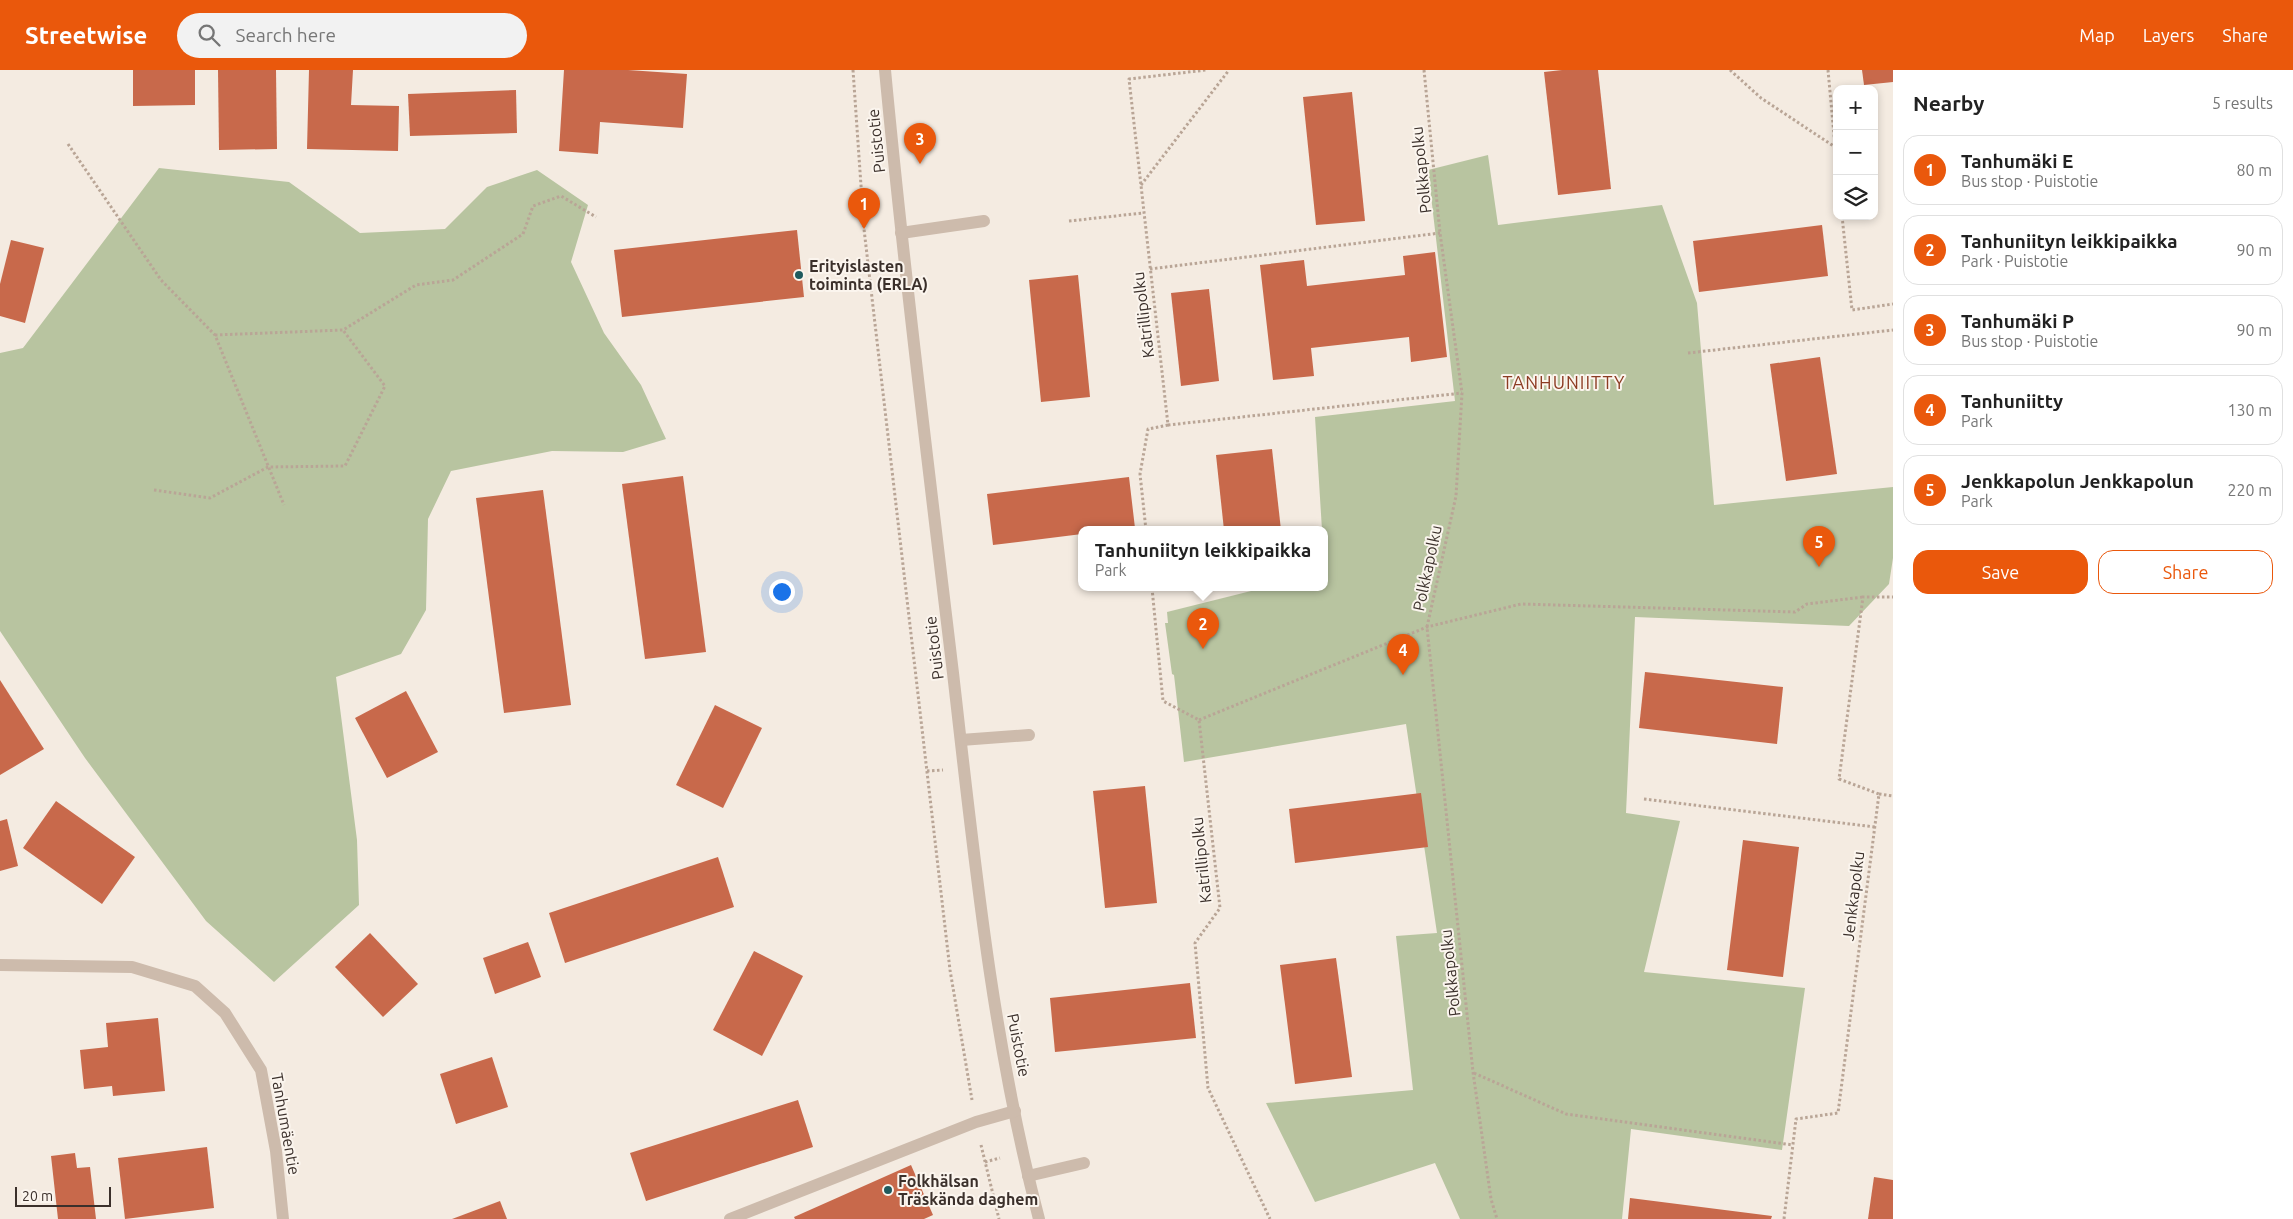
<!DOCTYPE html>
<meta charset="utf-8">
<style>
:root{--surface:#fff;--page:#f2f2f2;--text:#222;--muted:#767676;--line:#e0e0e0;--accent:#ea580c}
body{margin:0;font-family:Ubuntu,sans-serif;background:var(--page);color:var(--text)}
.controls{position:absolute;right:15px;top:15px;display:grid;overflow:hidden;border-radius:10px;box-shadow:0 2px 8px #0003}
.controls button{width:45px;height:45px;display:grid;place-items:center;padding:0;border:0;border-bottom:1px solid var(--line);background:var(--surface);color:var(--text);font:25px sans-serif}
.scale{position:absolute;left:15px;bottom:12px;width:96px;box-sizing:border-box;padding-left:5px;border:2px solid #3b302b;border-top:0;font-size:14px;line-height:18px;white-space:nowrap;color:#3b302b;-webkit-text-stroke:4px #fbf5ee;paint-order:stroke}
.you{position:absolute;left:781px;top:521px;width:18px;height:18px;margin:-12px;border:4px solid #fff;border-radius:50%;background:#1a73e8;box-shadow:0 0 0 8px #1a73e833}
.badge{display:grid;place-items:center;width:32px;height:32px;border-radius:50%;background:var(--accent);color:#fff;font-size:16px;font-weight:700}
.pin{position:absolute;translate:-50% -41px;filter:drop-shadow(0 1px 2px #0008)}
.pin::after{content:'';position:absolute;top:26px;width:18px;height:15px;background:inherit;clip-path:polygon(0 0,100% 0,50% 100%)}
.popup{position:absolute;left:1078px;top:456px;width:250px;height:65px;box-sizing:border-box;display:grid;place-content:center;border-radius:10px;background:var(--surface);filter:drop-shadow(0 1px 4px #0005);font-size:16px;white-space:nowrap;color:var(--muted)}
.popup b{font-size:19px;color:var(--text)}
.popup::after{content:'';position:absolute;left:50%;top:100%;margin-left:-10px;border:10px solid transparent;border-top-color:var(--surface)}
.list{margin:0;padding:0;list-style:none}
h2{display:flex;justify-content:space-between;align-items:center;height:65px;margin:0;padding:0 20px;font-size:21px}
h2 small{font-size:16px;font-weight:400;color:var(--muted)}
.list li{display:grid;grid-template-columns:32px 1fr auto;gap:15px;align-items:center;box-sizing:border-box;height:70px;margin:0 10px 10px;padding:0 10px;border:1px solid var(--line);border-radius:15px}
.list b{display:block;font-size:19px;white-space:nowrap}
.list p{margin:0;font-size:16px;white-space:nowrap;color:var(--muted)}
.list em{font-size:16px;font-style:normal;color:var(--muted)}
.actions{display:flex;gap:10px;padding:15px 20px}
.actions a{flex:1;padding:11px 0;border:1px solid var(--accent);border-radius:15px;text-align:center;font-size:18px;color:var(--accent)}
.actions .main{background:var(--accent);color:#fff}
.icon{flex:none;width:28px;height:28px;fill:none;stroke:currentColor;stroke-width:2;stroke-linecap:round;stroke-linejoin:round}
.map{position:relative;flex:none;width:1893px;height:1149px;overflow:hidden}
header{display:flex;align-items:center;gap:30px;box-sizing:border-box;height:70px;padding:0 25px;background:var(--accent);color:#fff}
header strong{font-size:24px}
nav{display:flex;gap:28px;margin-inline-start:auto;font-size:18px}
.search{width:350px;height:45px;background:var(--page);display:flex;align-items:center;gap:12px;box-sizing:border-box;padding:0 18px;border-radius:28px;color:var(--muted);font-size:19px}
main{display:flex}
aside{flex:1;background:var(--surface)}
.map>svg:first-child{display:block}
.green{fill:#b8c4a0}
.building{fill:#c8694b}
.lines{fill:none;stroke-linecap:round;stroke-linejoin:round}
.path{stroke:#b9a596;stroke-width:3;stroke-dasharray:2.5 2.5;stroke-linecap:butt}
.minor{stroke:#cdbbac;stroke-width:12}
.poi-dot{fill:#1f5a5e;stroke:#fbf5ee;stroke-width:2}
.labels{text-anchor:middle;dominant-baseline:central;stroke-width:4;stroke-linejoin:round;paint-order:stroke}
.street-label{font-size:16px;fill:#3b302b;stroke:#fbf5ee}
.poi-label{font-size:16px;font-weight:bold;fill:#3b302b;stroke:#fbf5ee;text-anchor:start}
.neighbourhood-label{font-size:18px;letter-spacing:1px;fill:#8c3b22;stroke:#fbf5ee}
</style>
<header>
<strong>Streetwise</strong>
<div class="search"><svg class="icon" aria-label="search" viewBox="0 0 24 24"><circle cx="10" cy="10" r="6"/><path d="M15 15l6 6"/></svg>Search here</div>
<nav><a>Map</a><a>Layers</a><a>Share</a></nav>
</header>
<main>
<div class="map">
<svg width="1893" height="1149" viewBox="0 0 1893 1149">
<rect width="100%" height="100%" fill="#f4ebe1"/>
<g class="green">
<polygon points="1488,85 1498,155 1662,135 1697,233 1714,435 1893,417 1893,488 1889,514 1849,556 1635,547 1626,743 1680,751 1644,902 1805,918 1782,1080 1631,1059 1622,1149 1460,1149 1435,1093 1315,1132 1266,1033 1413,1020 1396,866 1437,863 1406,654 1184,692 1174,605 1172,604 1165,553 1168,553 1167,542 1263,518 1324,518 1324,460 1322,460 1315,347 1455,331 1428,100"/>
<polygon points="159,98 289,112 360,163 445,159 487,117 537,100 588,135 571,192 604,263 641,315 666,369 623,382 552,381 451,401 428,449 426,540 401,584 336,607 357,770 359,835 274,912 206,851 85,688 0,561 0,283 23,278"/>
</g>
<g class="building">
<polygon points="133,0 195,0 195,35 133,36"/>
<polygon points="218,0 276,0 277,79 219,80"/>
<polygon points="309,0 353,0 351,35 399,36 398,81 307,79"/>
<polygon points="564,0 628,0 687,4 683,58 600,52 598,84 559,81"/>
<polygon points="1562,0 1598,0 1611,119 1558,125 1544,2"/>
<polygon points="1862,0 1893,0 1893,12 1864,15"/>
<polygon points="516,20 517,63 410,66 408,24"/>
<polygon points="1352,22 1365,151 1316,155 1303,27"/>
<polygon points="1822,155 1828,206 1699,222 1693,171"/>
<polygon points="797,160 804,227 622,247 614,180"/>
<polygon points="11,170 44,178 25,253 0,246 0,214"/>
<polygon points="1435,182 1447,287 1411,292 1409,267 1311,278 1314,306 1273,310 1260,195 1304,190 1307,216 1405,205 1403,186"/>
<polygon points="1078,205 1090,327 1041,332 1029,210"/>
<polygon points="1209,219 1219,311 1181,316 1171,223"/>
<polygon points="1820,287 1837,404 1786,411 1770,294"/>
<polygon points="1272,379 1281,460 1224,460 1216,385"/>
<polygon points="683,406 706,582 645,589 622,414"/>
<polygon points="1129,407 1135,458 1082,460 1082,464 993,475 987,424"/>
<polygon points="543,420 571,635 504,643 476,428"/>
<polygon points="1645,602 1783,617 1777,674 1639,658"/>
<polygon points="0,610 44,679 0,705"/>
<polygon points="406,621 438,682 387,708 355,648"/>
<polygon points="715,635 762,658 723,738 676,715"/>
<polygon points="1145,716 1157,833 1105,838 1093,721"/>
<polygon points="1421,723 1428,777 1295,793 1289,739"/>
<polygon points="56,731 135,787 102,834 23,778"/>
<polygon points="7,749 18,796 0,801 0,751"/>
<polygon points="1743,770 1799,777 1783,907 1727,900"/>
<polygon points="718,787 734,837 565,893 549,843"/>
<polygon points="370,863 418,914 383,947 335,897"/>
<polygon points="528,872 541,907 495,924 483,888"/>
<polygon points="754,881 803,906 762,986 713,960"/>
<polygon points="1336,888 1352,1007 1295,1014 1280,895"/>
<polygon points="1190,913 1196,968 1055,982 1050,928"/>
<polygon points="158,948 165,1021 113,1026 112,1016 84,1019 80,980 108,977 106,953"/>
<polygon points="492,987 508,1037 456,1054 440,1004"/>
<polygon points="798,1030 813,1077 646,1131 630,1083"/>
<polygon points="207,1077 214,1138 125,1149 118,1088"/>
<polygon points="75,1083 77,1098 90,1097 96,1149 58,1149 51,1086"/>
<polygon points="911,1095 933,1145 924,1149 795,1149 794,1147"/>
<polygon points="1874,1107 1893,1110 1893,1149 1868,1149"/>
<polygon points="1630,1128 1772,1146 1771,1149 1628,1149"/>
<polygon points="500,1131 507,1149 452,1149"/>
</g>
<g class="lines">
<g class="path">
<polyline points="853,0 864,159 950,900 972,1030"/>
<polyline points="1424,0 1440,163 1462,323 1456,426 1427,557 1473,1002 1491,1129 1497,1149"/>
<polyline points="1730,0 1761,28 1835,77"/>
<polyline points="1828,0 1837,97"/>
<polyline points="68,74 161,210 215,265 284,435"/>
<polyline points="1141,115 1229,0"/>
<polyline points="1842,146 1852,240 1893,234"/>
<polyline points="1069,151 1143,143"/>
<polyline points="1150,199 1440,163"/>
<polyline points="215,265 343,260 416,215 453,210 523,164 533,136 561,126 596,147"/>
<polyline points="1688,283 1893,260"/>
<polyline points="1168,355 1462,323"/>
<polyline points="154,420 210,428 268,397 345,396 385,316 343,260"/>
<polyline points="1146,460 1140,404 1148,359 1168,355 1129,9 1206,0"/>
<polyline points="1152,518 1163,631 1199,650 1220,838 1195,873 1208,1018 1270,1149"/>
<polyline points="1199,650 1427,557 1521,534 1795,542 1807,534 1863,527"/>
<polyline points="927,701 943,700"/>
<polyline points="1879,724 1893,726"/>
<polyline points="1644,729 1875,757"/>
<polyline points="1474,1003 1566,1044 1793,1075"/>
<polyline points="981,1075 999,1149"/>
<polyline points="985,1092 1000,1088"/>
<polyline points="1784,1149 1796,1049 1838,1043 1879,724 1839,709 1863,527 1893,527"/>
</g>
<g class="minor">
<path d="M885,0c19,201 44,402 68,603 21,183 39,367 86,546"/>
<polyline points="901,163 984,151"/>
<polyline points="961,670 1029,665"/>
<polyline points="0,895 132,897 195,916 225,943 261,1000 276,1081 283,1149"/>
<polyline points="1028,1106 1084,1093"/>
<polyline points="730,1149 976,1052 1015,1041"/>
</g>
</g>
<g class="poi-dot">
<circle cx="799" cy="205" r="5"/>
<circle cx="888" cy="1120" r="5"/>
</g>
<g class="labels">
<g class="street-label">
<text transform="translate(876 71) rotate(-96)">Puistotie</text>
<text transform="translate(1421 100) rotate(-96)">Polkkapolku</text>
<text transform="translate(1143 245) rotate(-97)">Katrillipolku</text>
<text transform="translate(1427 498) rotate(-78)">Polkkapolku</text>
<text transform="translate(934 578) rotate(-97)">Puistotie</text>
<text transform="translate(1201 790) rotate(-96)">Katrillipolku</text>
<text transform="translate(1853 826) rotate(-83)">Jenkkapolku</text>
<text transform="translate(1450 903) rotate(-96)">Polkkapolku</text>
<text transform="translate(1019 975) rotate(79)">Puistotie</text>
<text transform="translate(286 1054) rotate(80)">Tanhumäentie</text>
</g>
<g class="poi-label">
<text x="809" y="196">Erityislasten<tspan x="809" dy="18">toiminta (ERLA)</tspan></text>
<text x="898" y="1111">Folkhälsan<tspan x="898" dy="18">Träskända daghem</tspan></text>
</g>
<g class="neighbourhood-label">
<text x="1564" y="312">TANHUNIITTY</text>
</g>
</g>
</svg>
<div class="controls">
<button>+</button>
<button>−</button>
<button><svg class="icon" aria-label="layers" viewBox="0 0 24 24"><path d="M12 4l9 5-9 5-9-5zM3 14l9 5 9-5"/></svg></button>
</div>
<div class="scale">20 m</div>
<div class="you"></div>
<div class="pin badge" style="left:864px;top:159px">1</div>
<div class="pin badge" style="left:1203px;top:579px">2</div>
<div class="popup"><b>Tanhuniityn leikkipaikka</b>Park</div>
<div class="pin badge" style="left:920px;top:94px">3</div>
<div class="pin badge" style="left:1403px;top:605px">4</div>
<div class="pin badge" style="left:1819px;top:497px">5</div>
</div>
<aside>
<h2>Nearby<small>5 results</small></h2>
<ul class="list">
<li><span class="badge">1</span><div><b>Tanhumäki E</b><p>Bus stop · Puistotie</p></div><em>80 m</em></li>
<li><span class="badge">2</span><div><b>Tanhuniityn leikkipaikka</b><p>Park · Puistotie</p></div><em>90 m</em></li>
<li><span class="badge">3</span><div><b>Tanhumäki P</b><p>Bus stop · Puistotie</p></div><em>90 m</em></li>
<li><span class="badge">4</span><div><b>Tanhuniitty</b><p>Park</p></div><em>130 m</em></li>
<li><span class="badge">5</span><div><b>Jenkkapolun Jenkkapolun</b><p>Park</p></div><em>220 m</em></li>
</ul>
<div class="actions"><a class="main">Save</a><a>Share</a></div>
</aside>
</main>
